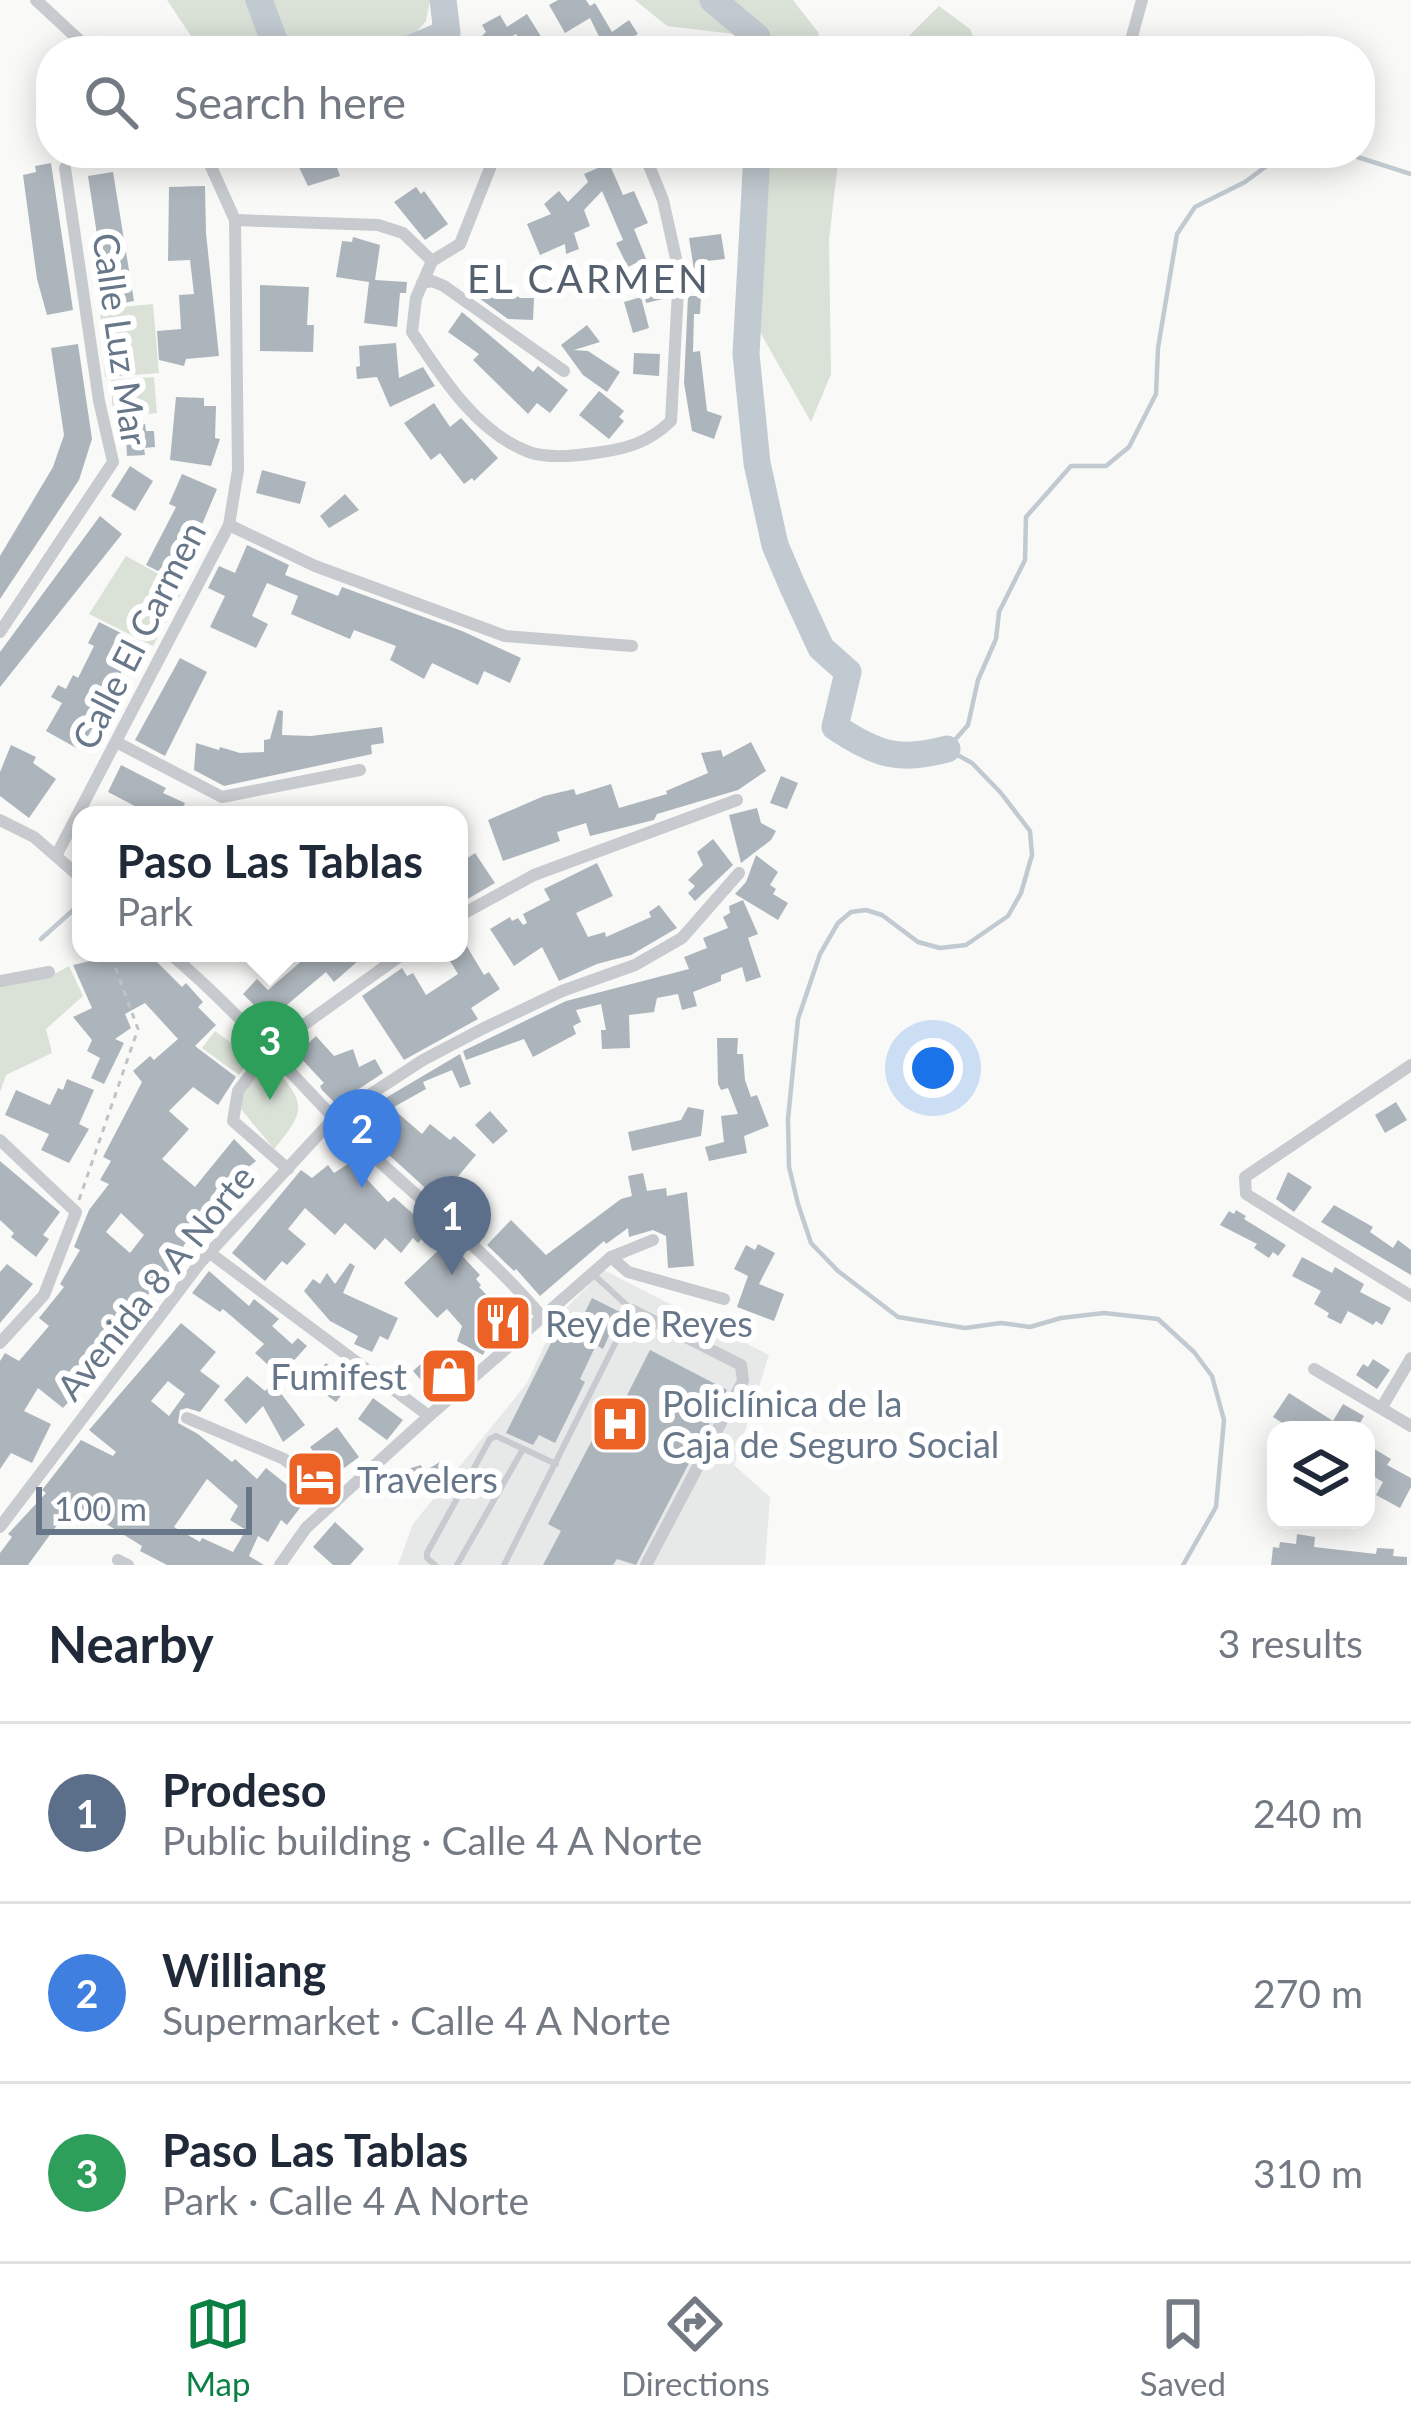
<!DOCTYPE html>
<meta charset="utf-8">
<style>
:root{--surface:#fff;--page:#f2f2f3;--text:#1f2937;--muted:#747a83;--line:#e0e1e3;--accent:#0b8043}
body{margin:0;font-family:Lato,sans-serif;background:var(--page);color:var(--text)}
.controls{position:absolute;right:36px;bottom:36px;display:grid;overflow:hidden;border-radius:24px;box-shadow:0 6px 30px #0003}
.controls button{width:108px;height:108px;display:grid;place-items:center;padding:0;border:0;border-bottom:3px solid var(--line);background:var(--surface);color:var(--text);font:60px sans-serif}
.scale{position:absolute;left:36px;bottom:30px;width:216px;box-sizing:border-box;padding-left:12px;border:6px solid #677789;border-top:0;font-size:33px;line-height:42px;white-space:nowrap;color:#677789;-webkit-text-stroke:9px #fff;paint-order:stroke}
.you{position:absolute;left:933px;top:1068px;width:42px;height:42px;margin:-30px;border:9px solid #fff;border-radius:50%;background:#1a73e8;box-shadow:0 0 0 18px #1a73e833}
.badge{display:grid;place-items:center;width:78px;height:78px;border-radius:50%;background:var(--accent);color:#fff;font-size:39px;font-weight:700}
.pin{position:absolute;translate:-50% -99px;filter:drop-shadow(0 3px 6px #0008)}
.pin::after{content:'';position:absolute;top:63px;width:42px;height:36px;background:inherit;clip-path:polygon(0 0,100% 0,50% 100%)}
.popup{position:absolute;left:72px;top:806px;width:396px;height:156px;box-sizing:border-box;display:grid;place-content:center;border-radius:24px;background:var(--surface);filter:drop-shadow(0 3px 9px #0005);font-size:39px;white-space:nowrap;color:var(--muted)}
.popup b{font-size:45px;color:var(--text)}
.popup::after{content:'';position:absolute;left:50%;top:100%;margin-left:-24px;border:24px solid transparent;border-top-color:var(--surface)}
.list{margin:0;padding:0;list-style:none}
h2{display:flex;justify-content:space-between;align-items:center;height:156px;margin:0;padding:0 48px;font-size:51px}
h2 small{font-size:39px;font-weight:400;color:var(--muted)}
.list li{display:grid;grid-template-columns:78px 1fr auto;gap:36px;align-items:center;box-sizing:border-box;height:180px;padding:0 48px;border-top:3px solid var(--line)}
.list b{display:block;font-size:45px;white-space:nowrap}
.list p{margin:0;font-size:39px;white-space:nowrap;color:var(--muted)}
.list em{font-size:39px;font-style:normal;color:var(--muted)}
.icon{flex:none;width:66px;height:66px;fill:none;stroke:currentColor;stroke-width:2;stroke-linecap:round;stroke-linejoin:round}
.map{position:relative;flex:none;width:1411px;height:1565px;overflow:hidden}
.search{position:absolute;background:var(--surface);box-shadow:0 6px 30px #0003;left:36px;right:36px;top:36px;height:132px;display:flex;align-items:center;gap:30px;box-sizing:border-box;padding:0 42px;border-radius:48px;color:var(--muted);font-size:45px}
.sheet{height:696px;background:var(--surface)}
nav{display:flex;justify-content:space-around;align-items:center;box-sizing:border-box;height:168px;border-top:3px solid var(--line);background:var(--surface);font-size:33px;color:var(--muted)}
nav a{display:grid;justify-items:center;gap:6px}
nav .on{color:var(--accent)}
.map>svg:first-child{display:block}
.built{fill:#e7e8e8}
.green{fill:#dae1d7}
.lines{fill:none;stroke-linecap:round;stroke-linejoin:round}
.stream{stroke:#c1cad0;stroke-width:4.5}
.river{stroke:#c1cad0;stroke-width:27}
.building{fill:#adb5bc;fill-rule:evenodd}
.path{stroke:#c0c3c5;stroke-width:3;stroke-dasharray:6 6;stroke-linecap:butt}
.service{stroke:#c7cace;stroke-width:6}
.minor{stroke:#c7cace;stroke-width:12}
.labels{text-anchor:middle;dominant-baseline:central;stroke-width:12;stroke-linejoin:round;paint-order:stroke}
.street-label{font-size:36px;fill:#677789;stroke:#fff}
.poi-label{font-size:36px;fill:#677789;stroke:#fff;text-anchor:start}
.neighbourhood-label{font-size:39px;letter-spacing:3px;fill:#55616e;stroke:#fff}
</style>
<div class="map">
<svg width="1411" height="1565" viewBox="0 0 1411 1565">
<rect width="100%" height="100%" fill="#f9f9f7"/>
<polygon class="built" points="604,1270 769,1355 734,1465 770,1497 765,1565 398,1565 413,1524 527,1383 558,1316"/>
<g class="green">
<polygon points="167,0 430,0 426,21 400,51 201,51"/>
<polygon points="635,0 793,0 818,32 823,51 760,51 759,37 667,26"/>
<polygon points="939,6 970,29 979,51 894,51"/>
<polygon points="758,153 839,153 829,240 831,374 811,422 755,323"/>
<polygon points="153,304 159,373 105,377 100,309"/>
<polygon points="154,377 157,413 113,417 111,380"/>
<polygon points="126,556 184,588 153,646 89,614"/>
<polygon points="69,966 83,996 46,1029 52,1053 6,1075 0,1092 0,986 49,977"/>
<polygon points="215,1031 252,1058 239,1075 202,1048"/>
<path d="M267,1060c36,40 44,46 7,89l-33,-40 2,-22z"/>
</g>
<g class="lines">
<g class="stream">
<polyline points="1345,153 1411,174"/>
<polyline points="41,939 81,903"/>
<polyline points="1183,1565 1216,1507 1224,1420 1212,1376 1194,1352 1158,1319 1104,1313 1061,1318 1030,1327 1001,1323 965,1328 898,1317 838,1271 811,1243 798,1204 789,1167 788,1119 798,1019 820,954 838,923 851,912 866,910 882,915 918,942 940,948 966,945 1008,916 1021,893 1032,855 1030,831 1001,793 972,763 947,749 968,725 978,680 996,639 999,612 1025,560 1026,517 1071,466 1106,466 1129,447 1156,394 1158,348 1177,234 1195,207 1245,182 1280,156 1322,153"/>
</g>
<g class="river">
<polyline points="259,0 278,51"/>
<polyline points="713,0 757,37 757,51"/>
<polyline points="405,51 447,33 443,0"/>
<path d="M757,153l-11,201 11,109 18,82 17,40 29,63 27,24 -13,55c42,28 64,35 112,22"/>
</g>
</g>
<g class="building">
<polygon points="558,0 586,0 590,6 595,3 612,32 629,20 638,34 606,51 590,18 565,33 549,5"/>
<polygon points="527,14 550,51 526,51 516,34 486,51 466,51 486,32 482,25 500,15 507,27"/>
<polygon points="292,153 332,153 340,176 308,186"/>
<polygon points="51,163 73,310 47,315 37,279 23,175 36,172 35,166"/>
<polygon points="609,163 623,195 634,191 648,223 634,229 651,271 658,270 663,299 646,303 638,262 628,267 616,243 623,240 602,191 584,210 590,226 574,233 579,249 566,254 565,244 540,255 527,224 551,214 544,204 559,191 568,202 588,182 584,174"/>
<polygon points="113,172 134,301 108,306 88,176"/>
<polygon points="205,186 206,233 219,356 186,359 184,366 159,360 157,331 181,329 179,295 194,294 190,260 168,261 169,187"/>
<polygon points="416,187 421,194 424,191 448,224 425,240 394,202"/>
<polygon points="721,234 725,259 707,261 708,267 694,270 689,238"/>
<polygon points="353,237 380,245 375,280 407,282 406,293 400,293 397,327 364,323 369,282 336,277 342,241 352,242"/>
<polygon points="474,275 496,290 500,284 520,298 534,298 533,320 508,319 465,288"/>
<polygon points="260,285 309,287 307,325 314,325 313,352 260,351"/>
<polygon points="688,296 701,296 700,314 694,314 693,352 700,351 707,411 722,416 714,439 692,431 684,383"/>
<polygon points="641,297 649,328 633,333 624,302"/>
<polygon points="462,312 533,372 538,366 568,390 550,413 537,403 528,414 473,360 479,354 448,332"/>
<polygon points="587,325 600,342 574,350 588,351 620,372 607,392 583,375 561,345"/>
<polygon points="396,343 399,378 423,367 435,386 390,407 377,377 357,379 356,367 360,366 359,346"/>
<polygon points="78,344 92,439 79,480 0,599 0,556 53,467 64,435 51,348"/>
<polygon points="634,353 660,354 659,376 633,374"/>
<polygon points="599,391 624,411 619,417 624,421 609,439 579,415"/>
<polygon points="176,397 204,398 204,406 216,406 215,438 220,439 211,466 170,460"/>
<polygon points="434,403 450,427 461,418 498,458 474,481 472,478 464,484 440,453 431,460 404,423"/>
<polygon points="136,419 137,425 145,424 146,431 154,431 155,447 144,448 145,455 127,456 125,420"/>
<polygon points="130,466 153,481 135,511 111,496"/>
<polygon points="262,470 306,482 300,504 256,493"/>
<polygon points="182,474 217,489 190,553 196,557 187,574 183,571 178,581 146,565 176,507 169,504"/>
<polygon points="345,494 359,510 329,528 320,516"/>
<polygon points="100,516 122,534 0,687 0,652"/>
<polygon points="247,545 289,565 285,575 338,596 342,587 462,631 521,658 510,683 484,671 478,685 432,663 424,679 390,660 396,646 354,630 350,639 291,614 298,596 267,583 252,616 268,624 256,648 210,627 225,596 208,588 219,566 235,573"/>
<polygon points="99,622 135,640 111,696 80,750 46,731 62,703 51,697 58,685 66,689 73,675 78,678 94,646 88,643"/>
<polygon points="180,658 207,672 165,756 135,740"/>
<polygon points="278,710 283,711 282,735 311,736 382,727 384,743 371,745 372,754 224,786 194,770 196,743 219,750 220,747 240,753 264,752 264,740 270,739"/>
<polygon points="751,742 766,771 738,790 657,814 654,820 590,836 586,823 557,832 560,841 503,861 488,820 544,796 574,789 576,795 611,784 619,808 667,794 666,791 708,773 701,753 721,750 723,757"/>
<polygon points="11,745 36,757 33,763 56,779 29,818 0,796 0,772"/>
<polygon points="121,765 166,788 163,793 185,803 179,815 152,815 108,792"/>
<polygon points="781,776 798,783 787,809 770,803"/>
<polygon points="757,808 761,823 776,831 771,840 741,863 729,815"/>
<polygon points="713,839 733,865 695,901 688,893 695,886 688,880 703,865 697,852"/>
<polygon points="475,853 495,883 459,904 459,864"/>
<polygon points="756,855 778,872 770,885 776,889 773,894 788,903 778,920 735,894 746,882"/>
<polygon points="597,863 613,896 576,913 588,937 605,932 606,937 651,917 649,912 659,905 677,928 631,955 597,964 559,981 542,947 514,966 490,929 510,917 512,921 518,918 523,925 527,923 523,914 550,900 544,889"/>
<polygon points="743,900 758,934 748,938 761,977 746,982 742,967 721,975 721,981 693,992 697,1006 682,1010 678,994 657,998 654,1012 629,1015 630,1048 602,1049 601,1030 606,1030 601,1004 576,1010 581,1022 573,1026 576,1034 533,1057 524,1039 466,1060 463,1051 566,1001 689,969 684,957 707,948 703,938 728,928 723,917 730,913 729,906"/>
<polygon points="459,933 484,975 489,972 500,989 471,1008 478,1019 404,1060 362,996 402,968 407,976 413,973 426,995 458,974 445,953 459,953"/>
<path d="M119,953h29l34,34 4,-4 17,19 -5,5 18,18 -21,21 41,31 -18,28 -25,-18 -24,24 20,18 -27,30 33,28 39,-48 22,22 -16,13 -56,71 -5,15 -40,45 -16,23 4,3 -22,27 3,2 -11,15 -3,-2 -31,35 -25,-20 -14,23 27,13 -19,39 -21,-10 -11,16v-108l5,-8 14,8 30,-35 -10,-8 25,-31 -4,-3 20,-34 -6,-3 15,-37 20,-26 -9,-4 11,-19 -8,-4 39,-75 -9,-11 17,-15 4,4 24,-21 -33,-36 -20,11 6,14 -16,11 9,4 -20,41 -13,-6 9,-20 -13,-7 5,-11 -19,-23 19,-9 -19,-43 30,-7 1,3zM121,1213l23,22 -14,18 -24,-21z"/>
<polygon points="311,953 367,953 334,982 326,972 269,1020 243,994 257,979 268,990"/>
<polygon points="316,1036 334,1056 353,1049 359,1067 375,1059 383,1073 336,1104 322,1090 320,1086 324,1083 297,1054"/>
<polygon points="717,1038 738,1038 737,1054 743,1054 745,1080 751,1097 757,1095 769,1126 744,1136 747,1153 709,1161 705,1147 724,1142 721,1116 738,1114 728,1088 721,1090 718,1084"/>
<polygon points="460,1054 471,1084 460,1088 452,1070 423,1082 426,1089 392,1108 422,1134 430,1124 450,1140 454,1136 476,1155 450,1186 455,1190 443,1204 356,1125 372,1106"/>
<polygon points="67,1079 94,1090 79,1124 89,1129 69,1163 41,1150 49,1134 5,1115 16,1090 50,1105 58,1088 63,1090"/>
<polygon points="1396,1102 1407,1120 1385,1133 1375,1115"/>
<polygon points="688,1107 704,1110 701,1136 632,1151 628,1132 681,1120"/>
<polygon points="490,1111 508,1131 493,1144 475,1125"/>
<polygon points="0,1161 60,1212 43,1235 49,1239 36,1257 11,1237 14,1233 0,1220"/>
<polygon points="351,1162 388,1202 394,1197 430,1229 418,1243 413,1238 401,1253 385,1238 375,1250 345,1223 335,1235 305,1208 288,1229 306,1244 287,1265 282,1261 265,1281 232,1253 301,1170 312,1178 328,1165 334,1173"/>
<polygon points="1288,1172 1312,1187 1294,1212 1276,1199"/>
<polygon points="643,1173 647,1191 666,1188 667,1196 687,1192 694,1266 668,1268 666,1236 653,1230 629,1237 628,1228 606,1244 604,1241 540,1296 516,1269 514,1271 487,1245 511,1220 546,1255 621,1199 632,1196 628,1176"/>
<polygon points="1334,1205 1373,1227 1370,1232 1393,1248 1398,1240 1411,1250 1411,1275 1321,1222"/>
<polygon points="1236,1210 1246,1216 1244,1219 1286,1245 1278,1256 1273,1252 1269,1258 1254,1248 1257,1244 1220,1225 1229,1211 1234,1214"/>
<polygon points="758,1244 775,1253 759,1284 784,1294 774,1321 737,1307 748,1276 734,1269 746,1245 755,1250"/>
<polygon points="444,1245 449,1251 454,1247 480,1275 476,1279 481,1285 479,1287 513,1323 501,1335 496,1329 483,1355 457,1341 462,1326 447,1309 437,1318 404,1283"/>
<polygon points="1302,1257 1332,1273 1335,1267 1364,1284 1360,1292 1391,1308 1382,1325 1376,1321 1373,1325 1348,1311 1341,1324 1327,1317 1329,1313 1314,1304 1321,1291 1292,1276"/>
<polygon points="350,1263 355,1266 343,1293 398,1318 388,1340 380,1336 372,1352 354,1344 358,1336 330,1321 304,1291 313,1279 320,1284 327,1273 335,1284"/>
<polygon points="7,1264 33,1284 0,1323 0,1272"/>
<polygon points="209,1271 249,1306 254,1299 279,1319 272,1326 292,1344 298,1338 307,1346 280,1376 255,1353 264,1344 223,1309 220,1312 192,1293"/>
<polygon points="592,1298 620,1312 603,1349 596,1345 580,1379 585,1382 555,1443 539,1435 533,1445 506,1433 567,1311 582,1318"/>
<path d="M181,1323l35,29 -16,19 20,15 -20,26 -13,-4 -7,2 -2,13 20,11 34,28 3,-3 22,20 9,-11 40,32 -19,25 -6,-5 -13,22 -10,-6 -9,20 15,9h-97l-27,-14 2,-5 -65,-40 -5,7 -4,-3 -40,55h-28v-12l12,-16 -4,-3 38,-41 -4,-3 39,-50 32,16 3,-4 -27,-22zM168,1381l17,13 -16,22 -18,-15zM207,1479l31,27 -8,14 16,10 -13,22 -31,-14 -2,4 -26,-15z"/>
<polygon points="650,1350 727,1390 636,1565 617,1559 613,1565 543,1565 561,1531 548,1524 608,1410 617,1415"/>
<polygon points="435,1351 450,1369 454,1366 461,1374 435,1396 413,1371"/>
<polygon points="1373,1359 1390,1370 1377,1389 1356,1375 1363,1364 1368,1367"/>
<polygon points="326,1363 351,1383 336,1402 310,1383"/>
<polygon points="247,1376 265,1391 273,1383 305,1425 283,1442 263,1406 246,1424 224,1400"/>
<polygon points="1289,1393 1333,1421 1343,1404 1364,1416 1356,1430 1293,1430 1273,1417"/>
<polygon points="373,1398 403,1420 387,1440 358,1419"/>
<polygon points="337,1427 359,1457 332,1477 310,1447"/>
<polygon points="1366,1444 1391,1459 1387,1465 1411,1478 1411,1487 1400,1508 1376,1495 1383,1482 1366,1472"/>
<polygon points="440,1462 446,1472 426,1483 428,1488 405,1495 398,1472 421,1465 423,1472"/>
<polygon points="335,1522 364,1549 350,1565 333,1565 313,1547"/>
<polygon points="1297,1534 1315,1537 1314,1547 1376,1554 1377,1548 1394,1549 1393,1556 1407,1557 1407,1565 1271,1565 1273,1547 1279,1548 1280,1542 1296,1544"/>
</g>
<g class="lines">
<polyline class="path" points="79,1200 138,1029 110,953"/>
<g class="service">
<polyline points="435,1565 427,1558 427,1553 490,1439 496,1436 556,1464"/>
<polyline points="457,1565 523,1449"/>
<polyline points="504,1565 632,1310 593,1274"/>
</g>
<g class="minor">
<polyline points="36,0 91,51"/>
<polyline points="1128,51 1142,0"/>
<polyline points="235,220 378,225 403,233 432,261 460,244 496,153"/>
<path d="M432,261l-16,37 -4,34c29,44 65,101 117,120 19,7 46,4 66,1 31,-4 53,-10 76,-32l8,-149 -16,-72 -19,-47"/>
<polyline points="422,283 432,281 444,286 564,371"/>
<polyline points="229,525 315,566 505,636 632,646"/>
<polyline points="0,632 113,462 99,401 65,168"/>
<polyline points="118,743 222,797 360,770"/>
<polyline points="0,820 34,837 81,878"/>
<polyline points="56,856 229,525 238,470 235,220 208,160 200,153"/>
<polyline points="459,916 534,875 737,800"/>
<path d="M169,953c60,50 111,109 165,165 67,69 146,125 208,199"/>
<polyline points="0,981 49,972"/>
<polyline points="1411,1065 1245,1177 1246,1194 1411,1296"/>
<polyline points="0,1140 76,1212 44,1295 0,1343"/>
<polyline points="288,1169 233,1121 238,1091 270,1049 404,953"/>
<polyline points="210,1253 429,1416"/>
<polyline points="611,1257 628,1272 724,1299"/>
<polyline points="632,1310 741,1365 743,1381 646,1565"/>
<polyline points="1314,1369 1411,1426"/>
<polyline points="1382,1407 1411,1358"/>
<polyline points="187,1418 284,1459 336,1501"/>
<polyline points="0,1527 200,1263 334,1118 423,1060 484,1028 562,991 635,965 682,938 739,873"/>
<polyline points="118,1560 128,1565"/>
<polyline points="280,1565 306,1528 429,1416 611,1257 653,1240"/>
</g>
</g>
<defs>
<g id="restaurant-square" transform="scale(3)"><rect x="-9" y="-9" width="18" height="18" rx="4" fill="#ec6224" stroke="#fff"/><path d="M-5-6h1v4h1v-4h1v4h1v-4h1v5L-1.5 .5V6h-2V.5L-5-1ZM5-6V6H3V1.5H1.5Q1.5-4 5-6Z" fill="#fff"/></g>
<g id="shop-square" transform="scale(3)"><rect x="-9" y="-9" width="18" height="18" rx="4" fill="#ec6224" stroke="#fff"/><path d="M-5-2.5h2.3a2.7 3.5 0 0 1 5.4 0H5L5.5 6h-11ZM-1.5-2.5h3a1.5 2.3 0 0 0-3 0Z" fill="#fff"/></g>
<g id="hospital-square" transform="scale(3)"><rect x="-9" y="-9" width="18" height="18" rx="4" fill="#ec6224" stroke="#fff"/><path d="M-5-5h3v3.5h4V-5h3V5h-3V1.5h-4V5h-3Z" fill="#fff"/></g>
<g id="hotel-square" transform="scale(3)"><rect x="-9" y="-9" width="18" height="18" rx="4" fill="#ec6224" stroke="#fff"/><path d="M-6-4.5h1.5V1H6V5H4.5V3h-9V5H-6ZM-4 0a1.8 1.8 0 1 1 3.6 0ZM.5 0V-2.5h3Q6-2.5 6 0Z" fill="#fff"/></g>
</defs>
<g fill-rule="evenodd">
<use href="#restaurant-square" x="503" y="1323"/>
<use href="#shop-square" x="449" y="1376"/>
<use href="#hospital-square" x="620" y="1424"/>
<use href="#hotel-square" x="315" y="1479"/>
</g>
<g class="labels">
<g class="street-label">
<text transform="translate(121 339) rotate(82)">Calle Luz Mar</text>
<text transform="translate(138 635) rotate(-63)">Calle El Carmen</text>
<text transform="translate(155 1282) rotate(-51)">Avenida 8 A Norte</text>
</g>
<g class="poi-label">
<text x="545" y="1323">Rey de Reyes</text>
<text x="407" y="1376" text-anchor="end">Fumifest</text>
<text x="662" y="1403">Policlínica de la<tspan x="662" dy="41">Caja de Seguro Social</tspan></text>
<text x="357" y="1479">Travelers</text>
</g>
<g class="neighbourhood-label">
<text x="589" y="278">EL CARMEN</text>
</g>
</g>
</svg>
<div class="controls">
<button><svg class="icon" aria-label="layers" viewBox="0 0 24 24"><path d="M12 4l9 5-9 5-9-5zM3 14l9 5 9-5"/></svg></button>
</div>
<div class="scale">100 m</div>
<div class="you"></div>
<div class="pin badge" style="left:452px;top:1275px;background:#5c6f8a">1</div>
<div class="pin badge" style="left:362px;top:1188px;background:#3f7fe0">2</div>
<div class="pin badge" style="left:270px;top:1100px;background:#2e9e5b">3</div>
<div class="popup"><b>Paso Las Tablas</b>Park</div>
<div class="search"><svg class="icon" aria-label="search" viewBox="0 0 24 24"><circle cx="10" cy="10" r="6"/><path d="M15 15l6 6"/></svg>Search here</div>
</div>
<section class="sheet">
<h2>Nearby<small>3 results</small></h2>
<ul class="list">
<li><span class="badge" style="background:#5c6f8a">1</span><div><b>Prodeso</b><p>Public building · Calle 4 A Norte</p></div><em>240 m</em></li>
<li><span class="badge" style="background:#3f7fe0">2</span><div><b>Williang</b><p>Supermarket · Calle 4 A Norte</p></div><em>270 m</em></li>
<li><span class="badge" style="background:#2e9e5b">3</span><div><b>Paso Las Tablas</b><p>Park · Calle 4 A Norte</p></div><em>310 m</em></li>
</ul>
</section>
<nav>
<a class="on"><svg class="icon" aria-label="map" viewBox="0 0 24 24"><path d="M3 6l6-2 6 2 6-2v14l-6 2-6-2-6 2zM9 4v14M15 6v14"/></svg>Map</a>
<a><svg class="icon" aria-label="directions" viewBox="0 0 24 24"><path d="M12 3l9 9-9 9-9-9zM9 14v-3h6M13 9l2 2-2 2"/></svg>Directions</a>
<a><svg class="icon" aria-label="saved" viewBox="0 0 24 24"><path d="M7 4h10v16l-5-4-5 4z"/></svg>Saved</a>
</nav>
